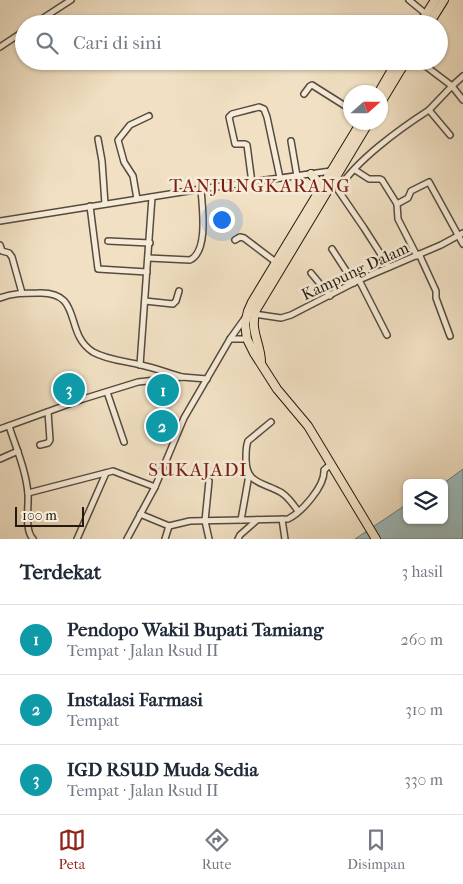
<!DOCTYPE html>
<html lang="id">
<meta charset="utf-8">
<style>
:root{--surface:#fff;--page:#f6f6f7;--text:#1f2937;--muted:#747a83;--line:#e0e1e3;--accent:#8f2418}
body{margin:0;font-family:"IM FELL French Canon",serif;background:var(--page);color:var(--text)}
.controls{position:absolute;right:15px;bottom:15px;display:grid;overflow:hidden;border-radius:8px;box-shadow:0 1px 4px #0004}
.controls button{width:45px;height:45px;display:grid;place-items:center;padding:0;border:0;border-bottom:1px solid var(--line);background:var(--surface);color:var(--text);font:25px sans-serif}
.compass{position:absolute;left:343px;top:85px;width:45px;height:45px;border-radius:50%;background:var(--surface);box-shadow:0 1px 4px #0004;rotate:69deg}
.scale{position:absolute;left:15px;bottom:12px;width:69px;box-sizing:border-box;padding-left:5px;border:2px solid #231911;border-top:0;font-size:14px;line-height:18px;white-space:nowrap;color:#231911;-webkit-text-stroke:4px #f6ebd8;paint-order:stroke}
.you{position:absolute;left:221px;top:219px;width:18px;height:18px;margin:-12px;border:4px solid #fff;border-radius:50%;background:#1a73e8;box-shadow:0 0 0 8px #1a73e833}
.badge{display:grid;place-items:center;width:32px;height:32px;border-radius:50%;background:var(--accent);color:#fff;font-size:16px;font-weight:700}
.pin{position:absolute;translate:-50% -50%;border:2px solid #fff;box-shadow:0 1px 5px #0006}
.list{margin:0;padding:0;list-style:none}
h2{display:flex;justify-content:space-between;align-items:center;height:65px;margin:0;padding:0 20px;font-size:21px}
h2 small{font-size:16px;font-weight:400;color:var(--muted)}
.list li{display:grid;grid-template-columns:32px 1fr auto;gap:15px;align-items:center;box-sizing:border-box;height:70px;padding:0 20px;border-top:1px solid var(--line)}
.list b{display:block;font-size:19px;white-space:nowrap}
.list p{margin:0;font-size:16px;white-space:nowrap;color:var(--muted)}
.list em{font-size:16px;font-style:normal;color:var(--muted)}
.icon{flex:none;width:28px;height:28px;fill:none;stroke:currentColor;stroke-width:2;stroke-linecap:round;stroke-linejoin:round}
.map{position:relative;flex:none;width:463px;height:539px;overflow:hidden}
.search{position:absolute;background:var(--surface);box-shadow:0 1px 4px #0004;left:15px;right:15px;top:15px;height:55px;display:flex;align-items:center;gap:12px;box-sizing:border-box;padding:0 18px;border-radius:28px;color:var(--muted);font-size:19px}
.sheet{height:275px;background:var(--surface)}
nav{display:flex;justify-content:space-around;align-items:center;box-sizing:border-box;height:70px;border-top:1px solid var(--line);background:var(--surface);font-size:14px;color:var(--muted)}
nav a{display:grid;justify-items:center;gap:2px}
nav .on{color:var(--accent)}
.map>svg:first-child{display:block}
.water{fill:#9cbbbb;stroke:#6c7a77}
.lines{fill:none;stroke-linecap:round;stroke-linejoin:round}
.minor-casing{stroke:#564b3e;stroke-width:8}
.trunk-casing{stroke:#231911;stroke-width:10}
.minor{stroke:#f6ebd8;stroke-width:5}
.trunk{stroke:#f1e0c3;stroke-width:8}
.labels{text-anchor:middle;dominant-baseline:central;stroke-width:5;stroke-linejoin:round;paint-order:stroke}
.street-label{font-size:16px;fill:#231911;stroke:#f6ebd8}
.quarter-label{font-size:19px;letter-spacing:1px;fill:#7a1f14;stroke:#f6ebd8}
</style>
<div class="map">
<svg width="463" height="539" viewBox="0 0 463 539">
<rect width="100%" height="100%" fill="#f1e0c3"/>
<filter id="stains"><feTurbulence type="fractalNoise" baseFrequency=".004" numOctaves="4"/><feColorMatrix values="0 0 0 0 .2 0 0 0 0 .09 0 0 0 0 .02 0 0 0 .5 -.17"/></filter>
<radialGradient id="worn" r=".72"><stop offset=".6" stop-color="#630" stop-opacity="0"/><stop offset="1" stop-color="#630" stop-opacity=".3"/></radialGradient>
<polygon class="water" points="463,469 463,539 355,539 407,504 407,520 444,520 444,483"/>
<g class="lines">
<g class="minor-casing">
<g id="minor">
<polyline points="409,0 426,14"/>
<polyline points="34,24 71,0"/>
<polyline points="0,47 24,31"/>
<polyline points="419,61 452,86 429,110 450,135"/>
<polyline points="463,76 452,86 463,100"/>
<polyline points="304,94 310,86 312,85 350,109"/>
<polyline points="98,139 102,161 105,204"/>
<polyline points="291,141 297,176"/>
<polyline points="355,170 369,179 380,179 382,180 397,204 398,219 417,256"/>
<polyline points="252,183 247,145 245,144 235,144 229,117 232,114 259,107 264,109 267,117 280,178"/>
<polyline points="137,199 133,176 124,162 118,140 130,125 149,116"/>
<polyline points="397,204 408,198 411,191 429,182 463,244"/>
<polyline points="90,206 98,269 147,272"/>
<polyline points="0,221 201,189 331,171"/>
<polyline points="235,240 240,237 244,238 277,263"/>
<polyline points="108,241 150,243"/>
<polyline points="0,245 2,251 9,253 12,257 22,293"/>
<polyline points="332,249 354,283"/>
<polyline points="419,254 436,291 436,298 450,336"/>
<path d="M148,258l42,2c19,-9 12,-54 11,-71"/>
<path d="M389,267l-25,-39 -26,-38c17,-29 63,-62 91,-80"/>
<polyline points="311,273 330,296"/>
<polyline points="359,280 387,335"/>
<path d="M0,298c13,-5 24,-5 38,-5 46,-2 25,40 55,59 14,8 32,9 48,13 14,3 27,8 41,12"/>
<polyline points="145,301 173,304 176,301 179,291"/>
<polyline points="254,314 281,318 291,315 359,280 441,245 463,233"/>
<polyline points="230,339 247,339"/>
<polyline points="140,365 152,197"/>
<polyline points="107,392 124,442"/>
<path d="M271,422l-23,19c-2,5 -2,10 -2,16 -1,28 18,25 36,36 7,5 11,11 16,18"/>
<path d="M9,426c7,22 17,44 19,68 1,13 -4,35 5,45"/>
<polyline points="0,429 83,399 138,382 182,377 207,379"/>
<polyline points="40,445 48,443 50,440 48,412"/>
<polyline points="0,459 18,451"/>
<polyline points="28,493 113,471 155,487"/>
<path d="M140,514l29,12 21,-5 98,-2c14,-7 37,-33 36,-49l7,-6"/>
<polyline points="282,519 285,539"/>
<polyline points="241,520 249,475"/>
<polyline points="77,539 106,473"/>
<polyline points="127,539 155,487 184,418 230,339 245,318"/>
<polyline points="165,539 169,526"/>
<polyline points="209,539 205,521 209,481"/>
<polyline points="238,539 240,535 257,520"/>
</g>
</g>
<g class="trunk-casing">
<g id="trunk">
<polyline points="420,24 435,0"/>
<polyline points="429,24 444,0"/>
<polyline points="379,92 397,61"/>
<polyline points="380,104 406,61"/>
<polyline points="361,122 252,302 248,311 245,324 247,339 254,353 277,389 308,426 376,539"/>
<polyline points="311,174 322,186"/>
<path d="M261,362c0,-18 -12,-32 -5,-52l113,-188"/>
</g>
</g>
<use href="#minor" class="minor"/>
<use href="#trunk" class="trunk"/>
</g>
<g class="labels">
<g class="street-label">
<text transform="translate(355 271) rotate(-25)">Kampung Dalam</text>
</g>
<g class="quarter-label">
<text x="260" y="186">TANJUNGKARANG</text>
<text x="198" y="470">SUKAJADI</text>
</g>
</g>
<rect width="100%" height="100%" filter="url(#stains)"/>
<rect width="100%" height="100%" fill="url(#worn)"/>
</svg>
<div class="controls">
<button><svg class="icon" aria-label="layers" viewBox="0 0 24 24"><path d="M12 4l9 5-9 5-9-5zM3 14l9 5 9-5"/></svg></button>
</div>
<svg class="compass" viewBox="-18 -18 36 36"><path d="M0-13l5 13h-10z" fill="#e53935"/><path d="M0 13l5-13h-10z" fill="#747a83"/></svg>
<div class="scale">100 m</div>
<div class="you"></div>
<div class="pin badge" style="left:163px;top:390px;background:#0f9aa8">1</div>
<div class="pin badge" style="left:162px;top:426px;background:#0f9aa8">2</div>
<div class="pin badge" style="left:69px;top:389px;background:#0f9aa8">3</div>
<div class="search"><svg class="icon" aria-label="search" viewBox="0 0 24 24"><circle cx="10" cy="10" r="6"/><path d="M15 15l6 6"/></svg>Cari di sini</div>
</div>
<section class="sheet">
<h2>Terdekat<small>3 hasil</small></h2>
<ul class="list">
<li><span class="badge" style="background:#0f9aa8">1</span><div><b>Pendopo Wakil Bupati Tamiang</b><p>Tempat · Jalan Rsud II</p></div><em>260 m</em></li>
<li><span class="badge" style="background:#0f9aa8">2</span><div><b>Instalasi Farmasi</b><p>Tempat</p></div><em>310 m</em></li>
<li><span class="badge" style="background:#0f9aa8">3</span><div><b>IGD RSUD Muda Sedia</b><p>Tempat · Jalan Rsud II</p></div><em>330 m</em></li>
</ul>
</section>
<nav>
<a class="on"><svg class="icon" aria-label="map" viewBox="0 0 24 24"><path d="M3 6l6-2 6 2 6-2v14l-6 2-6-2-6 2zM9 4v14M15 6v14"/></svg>Peta</a>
<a><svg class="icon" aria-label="directions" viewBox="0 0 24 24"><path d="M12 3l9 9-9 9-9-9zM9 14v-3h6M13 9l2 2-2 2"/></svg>Rute</a>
<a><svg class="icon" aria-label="saved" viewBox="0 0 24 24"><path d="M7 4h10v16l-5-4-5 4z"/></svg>Disimpan</a>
</nav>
